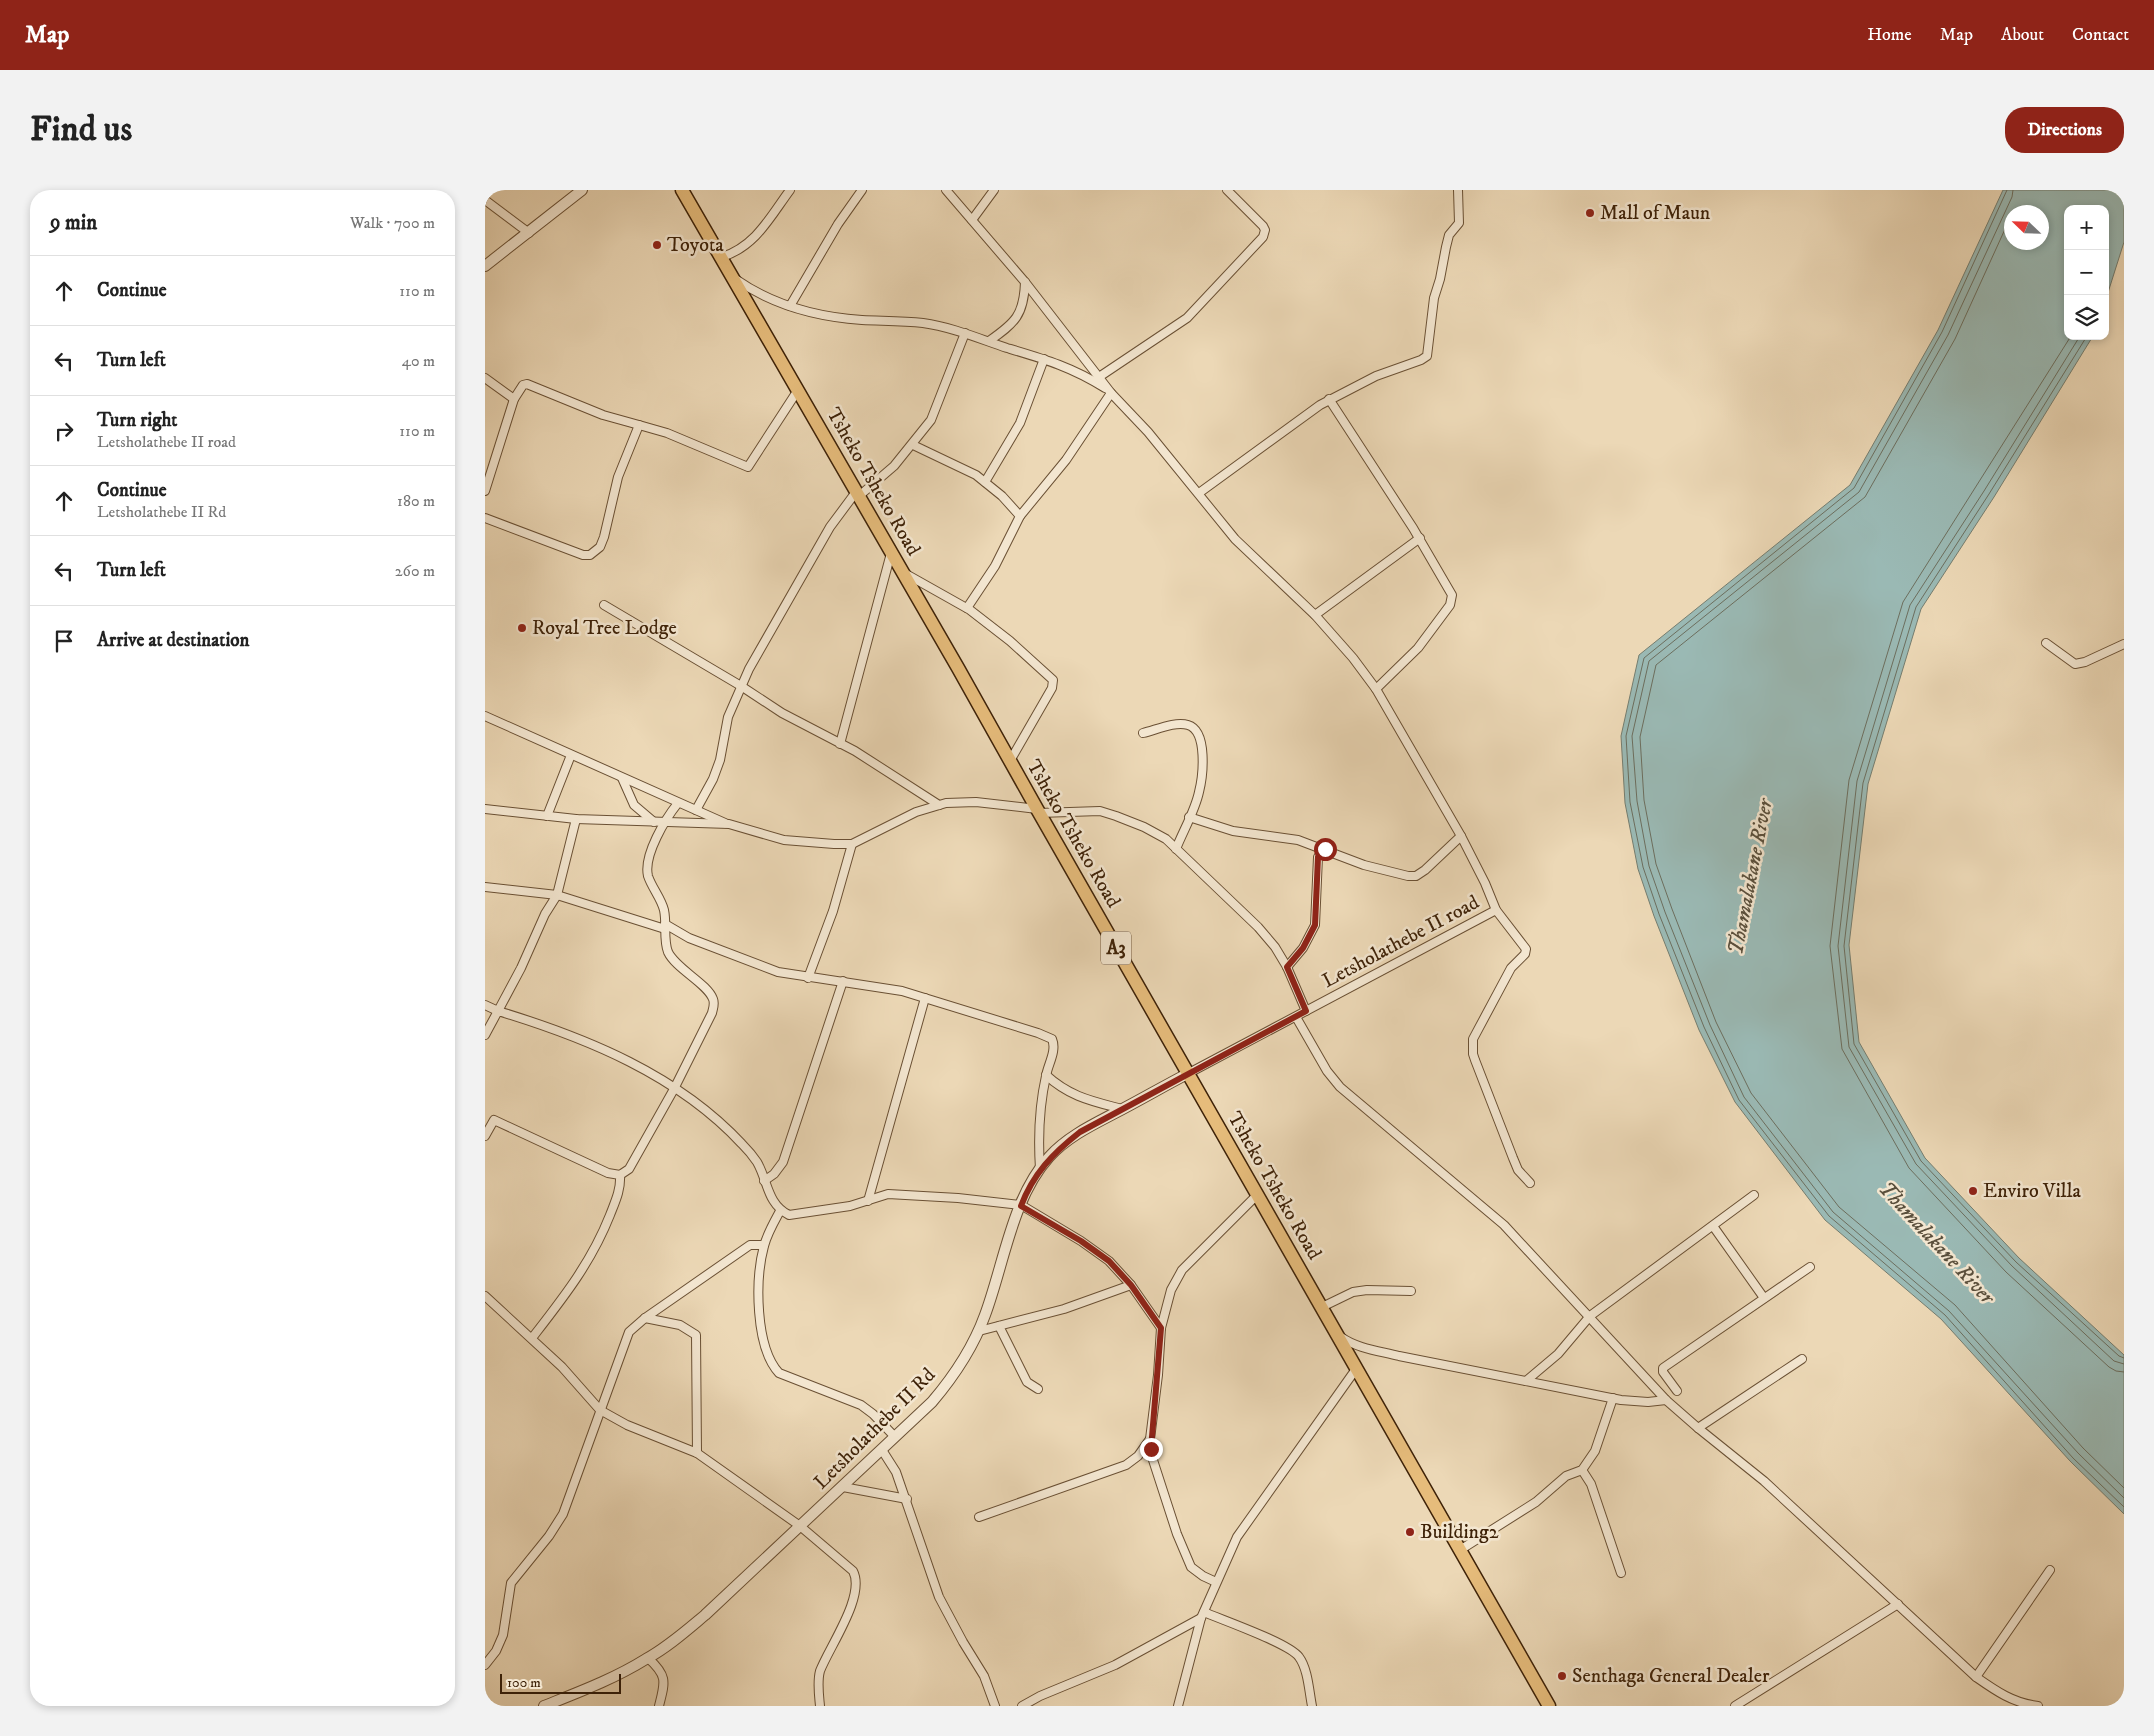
<!DOCTYPE html>
<meta charset="utf-8">
<style>
:root{--surface:#fff;--page:#f2f2f2;--text:#222;--muted:#767676;--line:#e0e0e0;--accent:#8f2418}
body{margin:0;font-family:"IM FELL DW Pica",serif;background:var(--page);color:var(--text)}
.controls{position:absolute;right:15px;top:15px;display:grid;overflow:hidden;border-radius:10px;box-shadow:0 2px 8px #0003}
.controls button{width:45px;height:45px;display:grid;place-items:center;padding:0;border:0;border-bottom:1px solid var(--line);background:var(--surface);color:var(--text);font:25px sans-serif}
.compass{position:absolute;left:1519px;top:15px;width:45px;height:45px;border-radius:50%;background:var(--surface);box-shadow:0 2px 8px #0003;rotate:293deg}
.scale{position:absolute;left:15px;bottom:12px;width:121px;box-sizing:border-box;padding-left:5px;border:2px solid #3e2208;border-top:0;font-size:14px;line-height:18px;white-space:nowrap;color:#3e2208;-webkit-text-stroke:4px #f3e6d0;paint-order:stroke}
.stop{position:absolute;width:15px;height:15px;margin:-11px;border:4px solid #8f2418;border-radius:50%;background:#fff}
.stop.end{background:#8f2418;border-color:#fff;box-shadow:0 1px 5px #0008}
.list{margin:0;padding:0;list-style:none}
h2{display:flex;justify-content:space-between;align-items:center;height:65px;margin:0;padding:0 20px;font-size:21px}
h2 small{font-size:16px;font-weight:400;color:var(--muted)}
.list li{display:grid;grid-template-columns:32px 1fr auto;gap:15px;align-items:center;box-sizing:border-box;height:70px;padding:0 20px;border-top:1px solid var(--line)}
.list b{display:block;font-size:19px;white-space:nowrap}
.list p{margin:0;font-size:16px;white-space:nowrap;color:var(--muted)}
.list em{font-size:16px;font-style:normal;color:var(--muted)}
.icon{flex:none;width:28px;height:28px;fill:none;stroke:currentColor;stroke-width:2;stroke-linecap:round;stroke-linejoin:round}
.map{position:relative;flex:none;width:1639px;height:1516px;overflow:hidden;border-radius:20px}
header{display:flex;align-items:center;gap:30px;box-sizing:border-box;height:70px;padding:0 25px;background:var(--accent);color:#fff}
header strong{font-size:24px}
nav{display:flex;gap:28px;margin-inline-start:auto;font-size:18px}
.intro{display:flex;align-items:center;justify-content:space-between;box-sizing:border-box;height:120px;padding:0 30px}
h1{margin:0;font-size:35px}
.button{padding:12px 22px;border-radius:20px;background:var(--accent);color:#fff;font-size:18px;font-weight:700}
main{display:flex;gap:30px;padding:0 30px}
aside{flex:1;background:var(--surface);border-radius:20px;box-shadow:0 2px 8px #0003}
.map>svg:first-child{display:block}
.water{fill:#9ab9b4;stroke:#757d6f;fill-rule:evenodd}
.lines{fill:none;stroke-linecap:round;stroke-linejoin:round}
.shore{stroke:#6c6e5e;stroke-width:1}
.minor-casing{stroke:#6a5034;stroke-width:10}
.tertiary-casing{stroke:#6a5034;stroke-width:12}
.trunk-casing{stroke:#3e2208;stroke-width:15}
.minor{stroke:#f3e6d0;stroke-width:8}
.tertiary{stroke:#f3e6d0;stroke-width:10}
.trunk{stroke:#e6bc7b;stroke-width:12}
.route{stroke:#8f2418;stroke-width:6}
.poi-dot{fill:#8f2418;stroke:#f3e6d0;stroke-width:2}
.labels{text-anchor:middle;dominant-baseline:central;stroke-width:5;stroke-linejoin:round;paint-order:stroke}
.shield{fill:#f3e6d0;stroke:#745d44;stroke-width:1}
.shield-label{font-size:19px;font-weight:bold;fill:#3e2208}
.poi-label{font-size:20px;fill:#3e2208;stroke:#f3e6d0;text-anchor:start}
.street-label{font-size:20px;fill:#3e2208;stroke:#f3e6d0}
.water-label{font-size:21px;font-style:italic;fill:#5a4f3c;stroke:#f3e6d0}
</style>
<header>
<strong>Map</strong>
<nav><a>Home</a><a>Map</a><a>About</a><a>Contact</a></nav>
</header>
<div class="intro"><h1>Find us</h1><a class="button">Directions</a></div>
<main>
<aside>
<h2>9 min<small>Walk · 700 m</small></h2>
<ul class="list">
<li><svg class="icon" aria-label="ahead" viewBox="0 0 24 24"><path d="M12 20V5M6 11l6-6 6 6"/></svg><div><b>Continue</b></div><em>110 m</em></li>
<li><svg class="icon" aria-label="left" viewBox="0 0 24 24"><path d="M17 20v-9H6M10 6l-5 5 5 5"/></svg><div><b>Turn left</b></div><em>40 m</em></li>
<li><svg class="icon" aria-label="right" viewBox="0 0 24 24"><path d="M7 20v-9h11M14 6l5 5-5 5"/></svg><div><b>Turn right</b><p>Letsholathebe II road</p></div><em>110 m</em></li>
<li><svg class="icon" aria-label="ahead" viewBox="0 0 24 24"><path d="M12 20V5M6 11l6-6 6 6"/></svg><div><b>Continue</b><p>Letsholathebe II Rd</p></div><em>180 m</em></li>
<li><svg class="icon" aria-label="left" viewBox="0 0 24 24"><path d="M17 20v-9H6M10 6l-5 5 5 5"/></svg><div><b>Turn left</b></div><em>260 m</em></li>
<li><svg class="icon" aria-label="arrive" viewBox="0 0 24 24"><path d="M6 21V4h12l-3 4 3 4H6"/></svg><div><b>Arrive at destination</b></div></li>
</ul>
</aside>
<div class="map">
<svg width="1639" height="1516" viewBox="0 0 1639 1516">
<rect width="100%" height="100%" fill="#ecd8b6"/>
<filter id="stains"><feTurbulence type="fractalNoise" baseFrequency=".004" numOctaves="4"/><feColorMatrix values="0 0 0 0 .2 0 0 0 0 .09 0 0 0 0 .02 0 0 0 .5 -.17"/></filter>
<radialGradient id="worn" r=".72"><stop offset=".6" stop-color="#630" stop-opacity="0"/><stop offset="1" stop-color="#630" stop-opacity=".3"/></radialGradient>
<path class="water" d="M1518,0h121v52l-19,60v-93h-37v127h25l-99,161 -73,112 -53,175 -19,161 10,97 66,116 94,100 105,97v159l-54,-53 -129,-142 -116,-99 -90,-118 -36,-72 -45,-114 -16,-47 -13,-66 -4,-67 18,-81 211,-170 88,-155zM1526,22h30v30h-30z"/>
<g class="lines">
<g class="shore">
<polyline points="1522,0 1457,142 1369,298 1159,468 1141,546 1145,612 1158,677 1174,724 1219,837 1254,910 1344,1026 1460,1125 1588,1268 1639,1317"/>
<polyline points="1528,0 1527,7 1463,145 1374,302 1164,471 1147,546 1152,611 1164,676 1180,722 1225,835 1259,907 1348,1022 1464,1121 1593,1263 1639,1308"/>
<polyline points="1526,26 1470,149 1380,307 1171,475 1155,547 1159,610 1171,674 1187,719 1231,832 1266,903 1354,1017 1470,1115 1598,1258 1639,1298"/>
<polyline points="1586,146 1418,412 1364,590 1345,756 1357,859 1424,978 1521,1082 1624,1177 1631,1181 1639,1182"/>
<polyline points="1595,146 1499,301 1425,415 1372,591 1353,756 1364,857 1431,974 1527,1076 1629,1171 1639,1174"/>
<polyline points="1602,146 1504,304 1431,417 1378,593 1359,756 1369,854 1436,971 1531,1072 1634,1166 1639,1168"/>
</g>
<g class="minor-casing">
<g id="minor">
<polyline points="461,0 540,92 626,203 663,242 750,349 830,425 868,468 891,499 976,646 1000,693 1011,720 1041,759 1040,764 1026,778 988,849 988,864 990,870 1028,968 1033,980 1045,993"/>
<polyline points="0,10 44,43"/>
<polyline points="487,30 509,0"/>
<path d="M237,67c34,-11 48,-40 68,-67"/>
<path d="M252,90c36,25 81,37 125,40 21,1 41,1 61,3 29,4 57,16 84,25 37,11 65,19 98,40"/>
<polyline points="305,116 353,34 377,0"/>
<path d="M504,151c26,-18 35,-26 36,-59"/>
<polyline points="614,187 702,128 778,47 780,40 778,36 742,0"/>
<polyline points="0,188 29,209"/>
<polyline points="844,209 928,338 967,405 965,415 933,458 891,499"/>
<polyline points="428,255 491,285 517,306 535,326 510,376 482,418"/>
<polyline points="500,292 535,233 559,169"/>
<polyline points="0,301 29,209 38,195 42,194 118,225 154,235"/>
<polyline points="714,303 835,215 891,186 936,170 942,166 949,108 955,89 961,57 964,45 974,33 973,0"/>
<polyline points="374,306 409,276 446,230 480,143"/>
<polyline points="535,326 581,270 626,203"/>
<polyline points="0,328 98,365 105,365 115,357 119,347 133,287 154,235 182,243 263,277 313,200"/>
<polyline points="421,384 485,420 525,451 568,490 567,498 525,571"/>
<polyline points="119,415 256,496 297,523 370,561 454,615"/>
<polyline points="830,425 935,348"/>
<polyline points="1561,453 1590,474 1600,472 1639,454"/>
<polyline points="0,526 240,633"/>
<path d="M658,543c13,-3 32,-12 45,-8 20,6 15,51 11,67 -4,19 -16,39 -23,57"/>
<polyline points="355,554 406,363"/>
<polyline points="137,588 149,615 169,632"/>
<polyline points="0,619 91,629 244,634 299,650 349,654 367,654 431,622 461,613 491,612 552,619"/>
<polyline points="211,620 228,589 235,570 243,527 264,479 345,337 371,302"/>
<polyline points="554,623 615,621 631,626 659,637 681,649 773,737 790,757 802,777 821,821"/>
<polyline points="62,626 86,565"/>
<polyline points="704,627 748,641 813,650 879,675 923,686 931,686 940,680 976,646"/>
<polyline points="0,697 72,705 180,739"/>
<path d="M180,734l24,14 89,34 124,19 136,42 14,6c5,12 -4,25 -6,37 -7,31 -8,62 -6,93"/>
<polyline points="802,777 818,758 830,735 833,667 840,659"/>
<polyline points="323,788 348,721 367,654"/>
<polyline points="0,815 13,821 36,778 60,724 72,705 91,629"/>
<path d="M811,827l31,54 13,16 164,138 162,175 32,28 66,53 212,196c20,14 37,26 62,29"/>
<path d="M0,845l13,-24c89,27 180,64 244,133 5,5 11,12 15,18 11,19 10,42 32,53l61,-9 38,-12 70,4 63,7 60,36 28,20 22,24 30,43"/>
<polyline points="704,883 1011,720"/>
<path d="M561,885c24,22 46,26 76,34"/>
<path d="M0,946l9,-16 114,53 12,2 9,-6 45,-80 38,-76c1,-5 3,-9 1,-14 -6,-16 -37,-30 -45,-47 -5,-13 -1,-28 -4,-42 -3,-12 -12,-22 -16,-34 -5,-21 18,-58 30,-73"/>
<polyline points="279,991 289,984 298,972 358,791"/>
<polyline points="383,1011 440,808"/>
<path d="M295,1021c-6,11 -13,23 -16,35 -9,33 -9,101 15,127l82,32 12,9 22,23"/>
<polyline points="1228,1036 1279,1108"/>
<path d="M0,1106l77,71 38,43 27,15 70,28 103,73 53,45c13,25 -24,76 -33,100 -3,11 -1,24 0,35"/>
<polyline points="837,1117 868,1102 882,1100 926,1101"/>
<polyline points="160,1128 195,1135 211,1145 212,1263"/>
<polyline points="514,1136 542,1192 553,1199"/>
<polyline points="494,1141 579,1119 646,1095"/>
<path d="M856,1147c17,12 39,14 58,19l222,44 27,2 18,-2"/>
<path d="M47,1148c31,-40 59,-75 78,-123 5,-13 11,-25 10,-40"/>
<polyline points="1041,1191 1073,1164 1105,1126 1269,1005"/>
<polyline points="1192,1201 1178,1182 1178,1178 1325,1077"/>
<polyline points="1213,1238 1317,1169"/>
<polyline points="397,1260 411,1282 454,1407 478,1452 499,1486 510,1516"/>
<polyline points="1097,1280 1106,1294 1136,1383"/>
<polyline points="358,1297 422,1309"/>
<polyline points="494,1327 641,1275 653,1266 665,1249"/>
<polyline points="975,1360 1051,1312 1081,1286 1097,1280 1110,1261 1128,1208"/>
<polyline points="731,1392 718,1386 706,1377 692,1344 667,1267 665,1249 673,1185 676,1138 686,1100 697,1080 772,1005"/>
<path d="M719,1422c18,8 85,31 95,45 9,12 10,34 13,49"/>
<path d="M163,1468c20,18 17,24 11,48"/>
<polyline points="0,1475 11,1461 18,1445 26,1393 64,1346 78,1324 144,1142 160,1128 265,1055 279,1055"/>
<polyline points="1491,1487 1565,1380"/>
<polyline points="537,1516 555,1506 630,1475 716,1428"/>
<polyline points="693,1516 716,1428 752,1347 871,1179"/>
<polyline points="1250,1516 1413,1414"/>
</g>
</g>
<g class="tertiary-casing">
<g id="tertiary">
<polyline points="0,76 97,0"/>
<path d="M59,1516c35,-14 70,-27 102,-47 22,-12 41,-29 59,-44l227,-213c23,-27 41,-54 53,-87 19,-51 27,-117 64,-158 18,-20 43,-32 66,-44 25,-13 49,-27 74,-40"/>
</g>
</g>
<g class="trunk-casing">
<polyline id="trunk" points="197,0 473,478 552,619 1064,1516"/>
</g>
<use href="#minor" class="minor"/>
<use href="#tertiary" class="tertiary"/>
<use href="#trunk" class="trunk"/>
</g>
<g class="lines">
<path class="route" d="M666,1259l10,-121 -30,-43 -22,-24 -28,-20 -60,-35c12,-32 32,-53 59,-74l226,-121 -19,-44 16,-19 12,-23 3,-68 7,-8"/>
</g>
<g class="poi-dot">
<circle cx="1105" cy="23" r="5"/>
<circle cx="172" cy="55" r="5"/>
<circle cx="37" cy="438" r="5"/>
<circle cx="1488" cy="1001" r="5"/>
<circle cx="925" cy="1342" r="5"/>
<circle cx="1077" cy="1486" r="5"/>
</g>
<g class="labels">
<rect class="shield" x="616" y="741.5" width="30" height="33" rx="4"/>
<g class="shield-label">
<text x="631" y="758">A3</text>
</g>
<g class="poi-label">
<text x="1115" y="23">Mall of Maun</text>
<text x="182" y="55">Toyota</text>
<text x="47" y="438">Royal Tree Lodge</text>
<text x="1498" y="1001">Enviro Villa</text>
<text x="935" y="1342">Building2</text>
<text x="1087" y="1486">Senthaga General Dealer</text>
</g>
<g class="street-label">
<text transform="translate(388 292) rotate(60)">Tsheko Tsheko Road</text>
<text transform="translate(588 644) rotate(60)">Tsheko Tsheko Road</text>
<text transform="translate(916 752) rotate(-28)">Letsholathebe II road</text>
<text transform="translate(789 996) rotate(60)">Tsheko Tsheko Road</text>
<text transform="translate(390 1239) rotate(-45)">Letsholathebe II Rd</text>
</g>
<g class="water-label">
<text transform="translate(1266 687) rotate(-79)">Thamalakane River</text>
<text transform="translate(1451 1053) rotate(47)">Thamalakane River</text>
</g>
</g>
<rect width="100%" height="100%" filter="url(#stains)"/>
<rect width="100%" height="100%" fill="url(#worn)"/>
</svg>
<div class="controls">
<button>+</button>
<button>−</button>
<button><svg class="icon" aria-label="layers" viewBox="0 0 24 24"><path d="M12 4l9 5-9 5-9-5zM3 14l9 5 9-5"/></svg></button>
</div>
<svg class="compass" viewBox="-18 -18 36 36"><path d="M0-13l5 13h-10z" fill="#e53935"/><path d="M0 13l5-13h-10z" fill="#767676"/></svg>
<div class="scale">100 m</div>
<div class="stop" style="left:840px;top:659px"></div>
<div class="stop end" style="left:666px;top:1259px"></div>
</div>
</main>
